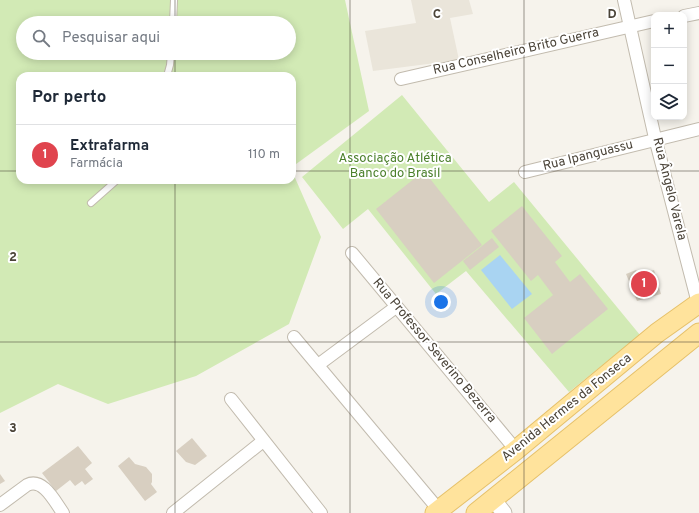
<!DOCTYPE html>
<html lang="pt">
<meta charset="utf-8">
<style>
:root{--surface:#fff;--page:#f6f6f7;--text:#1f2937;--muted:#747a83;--line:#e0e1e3;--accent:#b45309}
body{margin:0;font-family:Overpass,sans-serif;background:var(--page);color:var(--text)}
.controls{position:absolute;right:12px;top:12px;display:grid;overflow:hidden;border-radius:8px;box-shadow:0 2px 10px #0003}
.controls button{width:36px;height:36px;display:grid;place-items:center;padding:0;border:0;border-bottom:1px solid var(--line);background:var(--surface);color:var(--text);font:20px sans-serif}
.you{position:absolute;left:441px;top:302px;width:14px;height:14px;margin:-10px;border:3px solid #fff;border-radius:50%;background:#1a73e8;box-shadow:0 0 0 6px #1a73e833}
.badge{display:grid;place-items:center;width:26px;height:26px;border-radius:50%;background:var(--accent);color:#fff;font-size:13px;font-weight:700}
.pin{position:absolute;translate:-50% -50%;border:2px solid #fff;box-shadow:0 1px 4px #0006}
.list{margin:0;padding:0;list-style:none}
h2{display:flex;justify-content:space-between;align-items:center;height:52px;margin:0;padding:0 16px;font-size:17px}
h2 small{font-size:13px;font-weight:400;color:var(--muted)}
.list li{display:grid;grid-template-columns:26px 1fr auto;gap:12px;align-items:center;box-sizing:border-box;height:60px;padding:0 16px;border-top:1px solid var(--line)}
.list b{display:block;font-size:15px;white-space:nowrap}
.list p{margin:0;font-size:13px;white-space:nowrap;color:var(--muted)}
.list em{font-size:13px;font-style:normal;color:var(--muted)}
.icon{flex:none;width:22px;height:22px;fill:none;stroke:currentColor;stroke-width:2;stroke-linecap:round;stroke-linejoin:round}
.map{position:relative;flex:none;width:699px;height:513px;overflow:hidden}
.search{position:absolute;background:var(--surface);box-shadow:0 2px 10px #0003;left:16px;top:16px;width:280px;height:44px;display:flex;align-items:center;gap:10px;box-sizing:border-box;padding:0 14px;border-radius:22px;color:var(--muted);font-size:15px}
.panel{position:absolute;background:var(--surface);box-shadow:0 2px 10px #0003;left:16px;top:72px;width:280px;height:112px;border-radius:12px}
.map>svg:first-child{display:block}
.residential{fill:#eae5da}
.green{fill:#d2eab5;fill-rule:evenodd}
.water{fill:#a9d4f2}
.building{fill:#d8cfc1}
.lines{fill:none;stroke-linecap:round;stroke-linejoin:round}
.service-casing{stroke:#c2bbae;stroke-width:8}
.minor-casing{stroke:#c2bbae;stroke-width:14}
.tertiary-casing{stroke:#c2bbae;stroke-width:17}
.primary-casing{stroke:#e6c16a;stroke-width:21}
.service{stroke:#fff;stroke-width:6}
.minor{stroke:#fff;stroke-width:12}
.tertiary{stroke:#fff;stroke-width:15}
.primary{stroke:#ffe39c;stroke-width:19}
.grid{fill:none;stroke:#4b4439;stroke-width:1;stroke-opacity:0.55}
.labels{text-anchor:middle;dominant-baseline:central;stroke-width:4;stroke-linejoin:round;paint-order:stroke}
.street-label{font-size:13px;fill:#4b4439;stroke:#fff}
.park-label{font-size:13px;fill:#4a7f2a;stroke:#fff}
.grid-label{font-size:13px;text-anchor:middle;font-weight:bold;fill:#4b4439;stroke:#fff;stroke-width:4;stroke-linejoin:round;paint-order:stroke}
</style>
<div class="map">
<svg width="699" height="513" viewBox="0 0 699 513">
<rect width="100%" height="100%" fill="#f6f3ec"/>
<polygon class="residential" points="411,0 469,0 473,14 450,18 459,60 373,71 365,31 416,23"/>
<g class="green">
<path d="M0,0h345l24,111 -77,56v-91h-272v104h272v-9l29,66 -32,87 -93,52 -88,28 -50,-20 -58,29zM23,23h266v30h-266z"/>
<polygon points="402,95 489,202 514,182 640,335 569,392 466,271 436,294 368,209 343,229 302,177"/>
</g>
<polygon class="water" points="500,255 532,294 512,309 481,270"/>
<g class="building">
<polygon points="424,171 482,245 434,283 376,209"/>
<polygon points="522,206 562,256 555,262 570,282 580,274 608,309 552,354 524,318 553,295 538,275 531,281 491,231"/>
<polygon points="492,238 499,247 470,270 463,261"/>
<polygon points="636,270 639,275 654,270 661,294 637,301 626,274"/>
<polygon points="192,438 207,456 195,465 186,462 176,451"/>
<polygon points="78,446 92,463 85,469 93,479 85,485 82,481 75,486 70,480 56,491 42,473"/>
<polygon points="129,457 135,464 146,467 152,474 152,482 151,484 157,492 145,501 118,466"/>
<polygon points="0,474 5,481 0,484"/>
</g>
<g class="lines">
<g class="service-casing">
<g id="service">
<polyline points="173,23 174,0"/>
<polyline points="167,76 170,65 171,53"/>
<polyline points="91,203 117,180"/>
</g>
</g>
<g class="minor-casing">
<g id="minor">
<polyline points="624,0 655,138 699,307"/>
<polyline points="684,16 699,13"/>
<polyline points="401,79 654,21"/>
<polyline points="525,172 699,129"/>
<polyline points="352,253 516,450"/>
<polyline points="294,337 439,510"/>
<polyline points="318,365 396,307"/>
<polyline points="231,399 321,513"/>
<path d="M0,505l27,-20c16,-8 28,17 36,28"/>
<polyline points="173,513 263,441"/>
</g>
</g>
<g class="tertiary-casing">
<polyline id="tertiary" points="493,499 504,513"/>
</g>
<g class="primary-casing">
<g id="primary">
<polyline points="435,513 516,450 657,333 699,303"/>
<polyline points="476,513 699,333"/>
</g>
</g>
<use href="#service" class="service"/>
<use href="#minor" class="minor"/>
<use href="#tertiary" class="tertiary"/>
<use href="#primary" class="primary"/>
</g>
<path class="grid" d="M175,0v23M350,0v513M524,0v513M175,53v23M0,171h20M292,171h407M175,180v333M0,342h699"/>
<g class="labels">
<g class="street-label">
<text transform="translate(516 52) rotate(-13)">Rua Conselheiro Brito Guerra</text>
<text transform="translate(588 156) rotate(-14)">Rua Ipanguassu</text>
<text transform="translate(669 189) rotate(76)">Rua Ângelo Varela</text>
<text transform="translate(434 351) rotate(50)">Rua Professor Severino Bezerra</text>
<text transform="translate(567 408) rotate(-39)">Avenida Hermes da Fonseca</text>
</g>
<g class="park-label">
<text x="395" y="159">Associação Atlética<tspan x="395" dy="15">Banco do Brasil</tspan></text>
</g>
</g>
<g class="grid-label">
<text x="437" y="18">C</text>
<text x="612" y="18">D</text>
<text x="13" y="261">2</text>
<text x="13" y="432">3</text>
</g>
</svg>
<div class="controls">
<button>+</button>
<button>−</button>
<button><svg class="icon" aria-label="layers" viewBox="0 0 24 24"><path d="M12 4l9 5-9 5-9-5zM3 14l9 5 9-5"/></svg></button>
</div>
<div class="you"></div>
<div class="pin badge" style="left:644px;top:284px;background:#e0444e">1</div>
<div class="search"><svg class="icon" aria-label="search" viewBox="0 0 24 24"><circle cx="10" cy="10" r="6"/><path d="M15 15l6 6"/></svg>Pesquisar aqui</div>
<section class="panel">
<h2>Por perto<small></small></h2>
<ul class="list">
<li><span class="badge" style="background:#e0444e">1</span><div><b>Extrafarma</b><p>Farmácia</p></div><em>110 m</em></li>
</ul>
</section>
</div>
